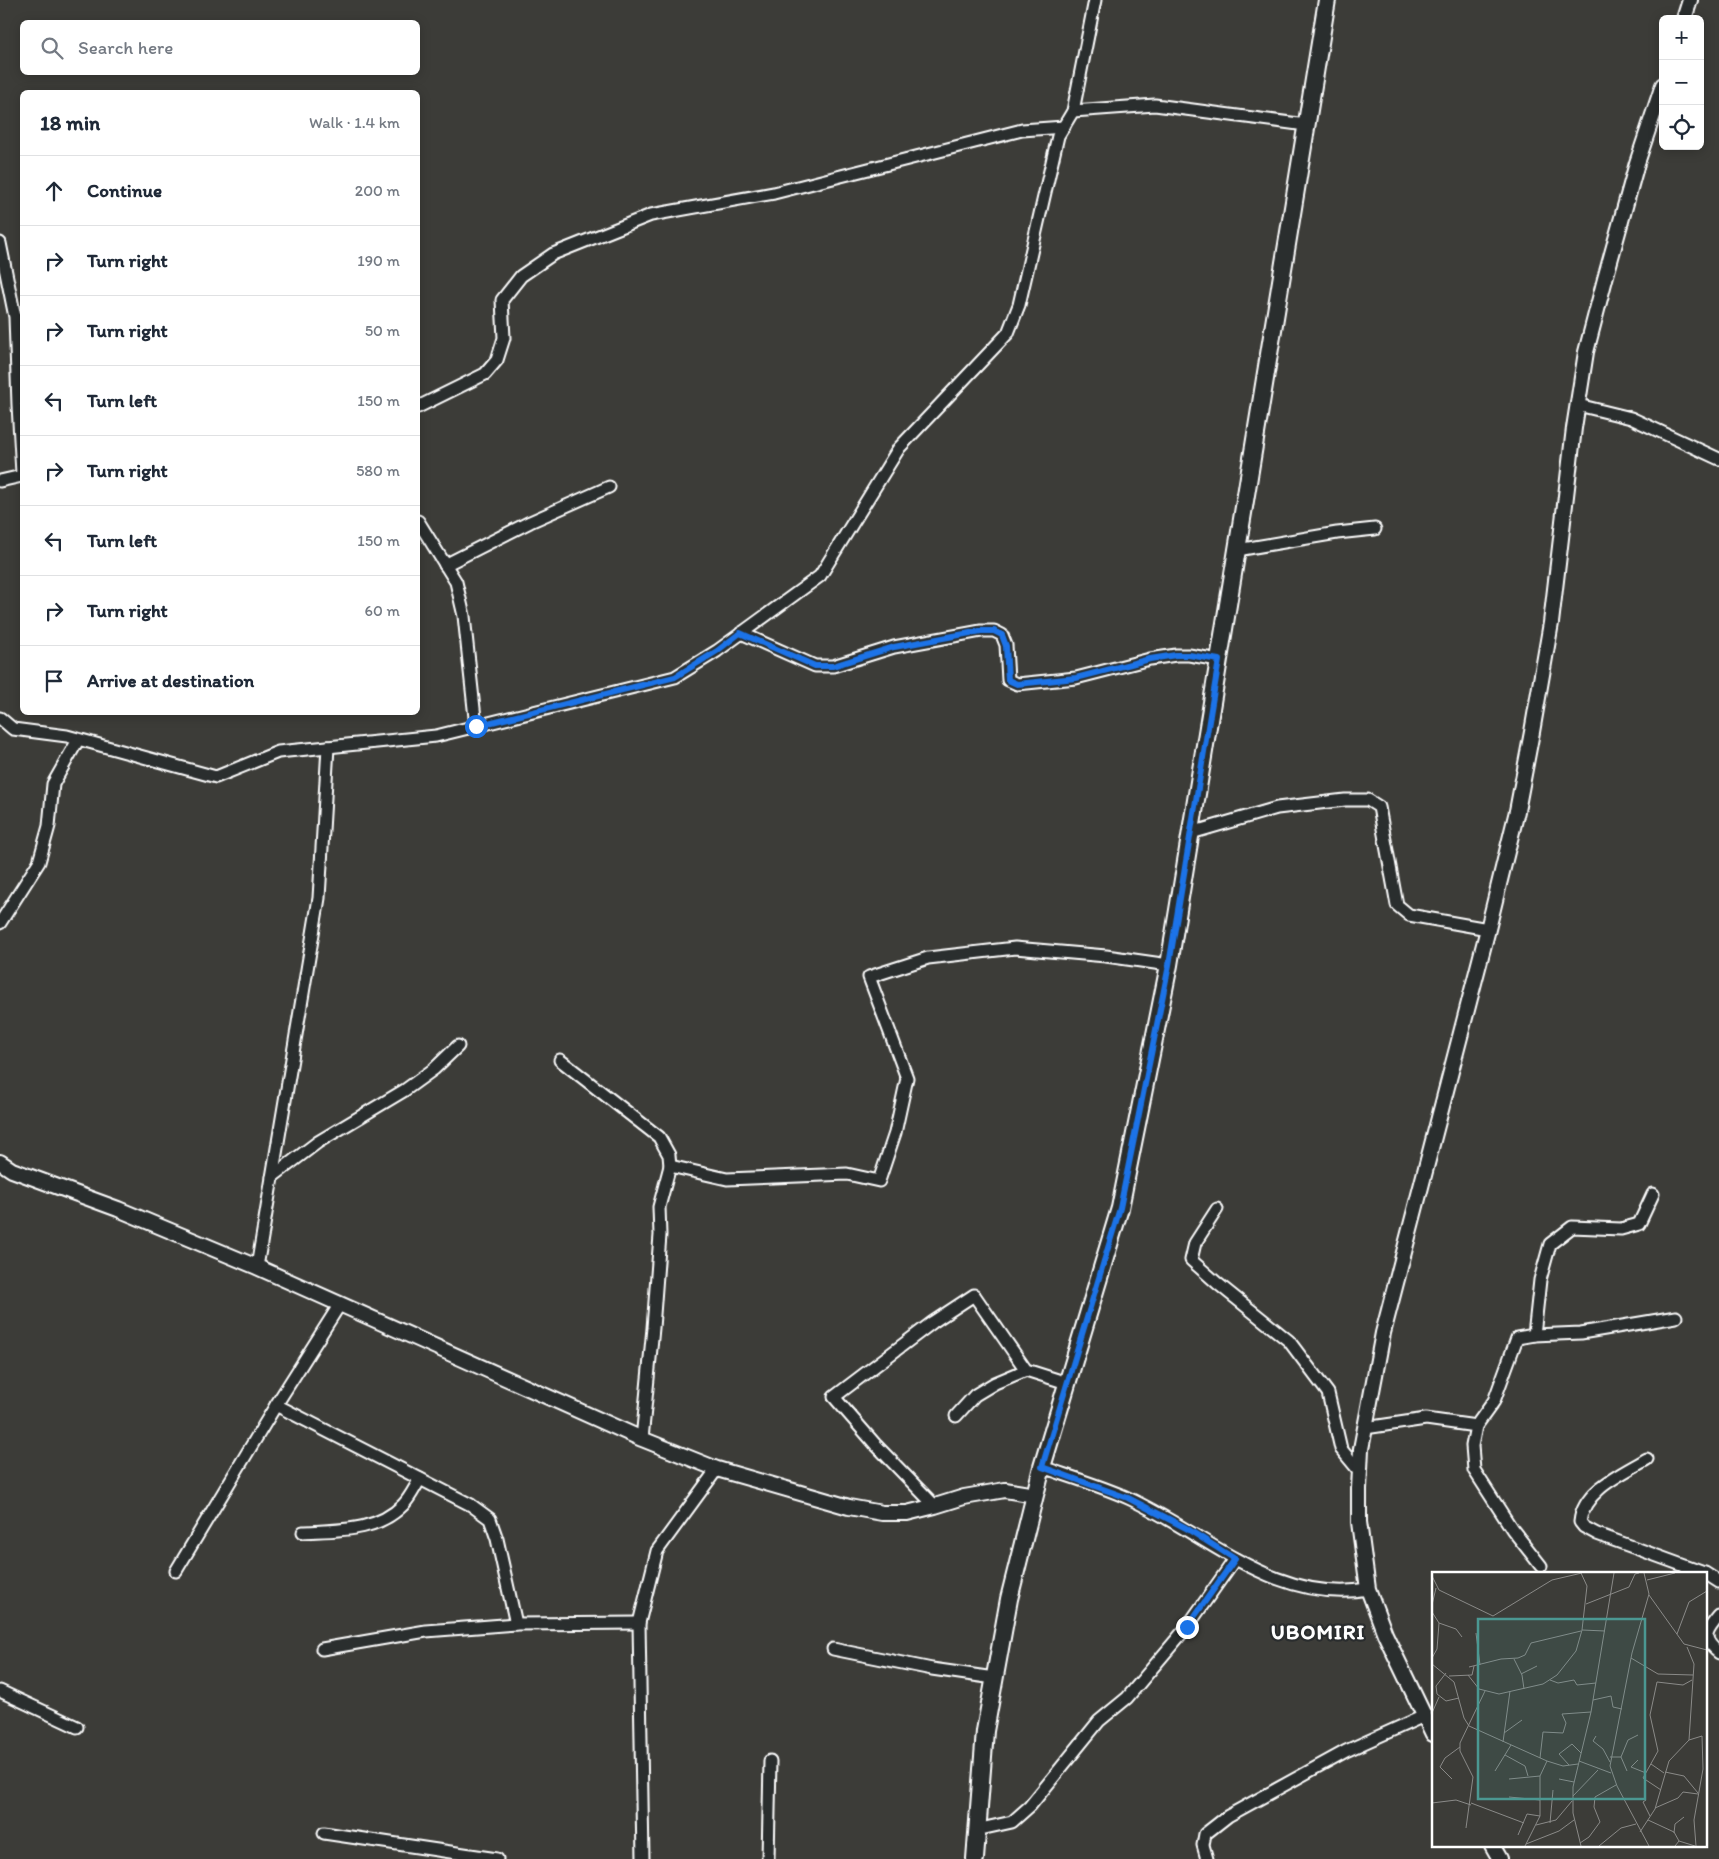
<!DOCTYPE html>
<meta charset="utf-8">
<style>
:root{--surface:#fff;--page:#f2f2f3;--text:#1f2937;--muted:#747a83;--line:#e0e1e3}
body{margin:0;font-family:Itim,sans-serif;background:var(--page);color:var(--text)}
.controls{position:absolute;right:15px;top:15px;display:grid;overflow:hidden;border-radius:8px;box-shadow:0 2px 12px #0003}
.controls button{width:45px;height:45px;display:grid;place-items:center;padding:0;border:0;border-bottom:1px solid var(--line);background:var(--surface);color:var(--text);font:25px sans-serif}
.stop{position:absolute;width:15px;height:15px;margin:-11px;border:4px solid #1a73e8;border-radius:50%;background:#fff}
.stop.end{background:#1a73e8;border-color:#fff;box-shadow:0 1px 5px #0008}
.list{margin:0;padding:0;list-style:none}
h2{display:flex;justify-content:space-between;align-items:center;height:65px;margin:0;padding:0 20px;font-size:21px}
h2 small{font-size:16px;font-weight:400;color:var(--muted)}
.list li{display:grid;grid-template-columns:32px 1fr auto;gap:15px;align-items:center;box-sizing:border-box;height:70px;padding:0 20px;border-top:1px solid var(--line)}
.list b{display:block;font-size:19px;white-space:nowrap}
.list em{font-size:16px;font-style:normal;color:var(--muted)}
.icon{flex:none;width:28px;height:28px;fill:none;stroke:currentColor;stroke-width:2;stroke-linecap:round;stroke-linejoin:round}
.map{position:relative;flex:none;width:1719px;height:1859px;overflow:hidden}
.search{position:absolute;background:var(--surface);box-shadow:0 2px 12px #0003;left:20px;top:20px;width:400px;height:55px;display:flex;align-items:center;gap:12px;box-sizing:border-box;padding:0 18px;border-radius:8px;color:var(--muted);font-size:19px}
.panel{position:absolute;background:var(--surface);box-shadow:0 2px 12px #0003;left:20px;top:90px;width:400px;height:625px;border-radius:8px}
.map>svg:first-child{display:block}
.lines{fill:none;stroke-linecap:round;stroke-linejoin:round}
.minor-casing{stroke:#fff;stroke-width:15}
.tertiary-casing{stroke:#fff;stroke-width:18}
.secondary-casing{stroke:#fff;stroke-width:20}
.minor{stroke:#2a2d2e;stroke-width:11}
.tertiary{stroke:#2a2d2e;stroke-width:14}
.secondary{stroke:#2a2d2e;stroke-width:16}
.route{stroke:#1a73e8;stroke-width:6}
.labels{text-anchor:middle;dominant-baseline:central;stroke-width:4.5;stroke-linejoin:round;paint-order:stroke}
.district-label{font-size:21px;font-weight:bold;letter-spacing:1px;fill:#fff;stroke:#2a2d2e}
.inset-road{fill:none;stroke:#8a8a88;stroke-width:1}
.view{fill:#4b9892;fill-opacity:0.15;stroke:#4b9892;stroke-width:2.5}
.inset-edge{fill:none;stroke:#fff;stroke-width:2.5}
</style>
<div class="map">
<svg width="1719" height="1859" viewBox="0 0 1719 1859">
<rect width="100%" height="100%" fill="#3c3c38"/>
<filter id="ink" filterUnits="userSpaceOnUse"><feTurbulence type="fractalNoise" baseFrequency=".02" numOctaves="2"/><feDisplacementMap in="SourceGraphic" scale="10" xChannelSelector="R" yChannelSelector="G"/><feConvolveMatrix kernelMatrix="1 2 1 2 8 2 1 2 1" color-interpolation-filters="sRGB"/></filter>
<g filter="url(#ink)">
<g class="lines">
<g class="minor-casing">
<g id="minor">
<polyline points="1073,111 1155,105 1306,125"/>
<polyline points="0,243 15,317 18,405 22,473"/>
<polyline points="1578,405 1631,418 1719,459"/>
<polyline points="418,407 485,374 497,360 504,338 502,300 521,276 553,254 651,215 774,193 1022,130 1064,127"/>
<polyline points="0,481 22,476"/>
<polyline points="418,521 456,582 464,616 476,727"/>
<polyline points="1237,550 1337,533 1375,529"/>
<polyline points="445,565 530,522 609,487"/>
<polyline points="741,633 815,666 833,666 894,647 981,631 994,631 1002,635 1006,645 1008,680 1017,684 1076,678 1150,659 1176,655 1189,655 1219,660"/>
<polyline points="0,718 13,729 67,736 216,777 278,752 436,736 675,677 717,651 820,576 899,448 1008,333 1019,305 1058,136 1073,111 1095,0"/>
<polyline points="1191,833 1277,808 1345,800 1368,800 1379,807 1397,905 1409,915 1488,929"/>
<polyline points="0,923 39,862 49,826 53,784 78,740"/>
<polyline points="560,1060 659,1137 669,1155 670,1166"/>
<polyline points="272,1177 318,1142 405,1090 434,1069 458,1046"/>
<polyline points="1217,1209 1195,1243 1191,1260 1217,1283 1289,1341 1328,1393 1341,1449 1360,1472"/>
<polyline points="257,1267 319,898 328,747"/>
<polyline points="1534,1335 1581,1333 1676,1317"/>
<polyline points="276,1405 471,1505 490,1519 497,1539 516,1624"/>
<polyline points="956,1416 975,1395 995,1383 1026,1370"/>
<polyline points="1476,1426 1472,1446 1474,1470 1512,1529 1541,1566"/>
<polyline points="1365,1428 1426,1419 1476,1426 1494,1401 1517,1338 1534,1335 1540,1280 1550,1244 1572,1227 1621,1229 1639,1224 1653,1194"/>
<polyline points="642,1439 653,1328 660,1235 659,1207 670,1166 727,1179 847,1174 879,1181 895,1133 907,1078 869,977 928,958 1015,948 1106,956 1169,965"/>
<path d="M1647,1459c-25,15 -64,31 -67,63l4,5 13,7 107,39"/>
<path d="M1042,1467c29,10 59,19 86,31 79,36 148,107 240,91"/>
<polyline points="935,1506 875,1444 834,1397 933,1322 974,1295 1026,1370 1067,1383"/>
<path d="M303,1532c35,-2 74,0 100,-27 7,-7 12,-18 17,-26"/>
<polyline points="176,1571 276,1405 340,1304"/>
<polyline points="1705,1573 1719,1582"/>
<path d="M1719,1616c-14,17 -18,22 0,37"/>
<polyline points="322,1649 426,1631 516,1624 639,1623"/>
<polyline points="833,1649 932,1669 994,1678"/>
<polyline points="0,1691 77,1727"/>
<polyline points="976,1830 1012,1822 1030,1806 1099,1721 1127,1698 1187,1627 1235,1559"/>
<polyline points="324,1833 497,1859"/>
<polyline points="643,1859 639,1623 657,1551 717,1469"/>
<polyline points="768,1859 770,1761"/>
<polyline points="1207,1859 1203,1845 1205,1834 1228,1816 1346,1751 1424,1716"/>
</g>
</g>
<g class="tertiary-casing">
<g id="tertiary">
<polyline points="1684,19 1690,0"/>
<polyline points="0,1162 12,1170 118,1209 257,1267 642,1439 717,1469 849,1507 882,1513 907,1513 935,1506 964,1497 1005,1490 1035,1495"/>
<polyline points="1433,1734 1385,1634 1368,1589 1359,1522 1359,1489 1361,1449 1383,1333 1488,929 1517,811 1532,732 1551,623 1574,428 1586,352 1605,279 1637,163 1663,85"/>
<polyline points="1492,1845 1500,1859"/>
</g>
</g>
<g class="secondary-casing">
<polyline id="secondary" points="975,1859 985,1731 1009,1599 1042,1467 1120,1208 1169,965 1327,0"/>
</g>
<use href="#minor" class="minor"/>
<use href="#tertiary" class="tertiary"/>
<use href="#secondary" class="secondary"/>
</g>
</g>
<g class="lines" filter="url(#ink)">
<polyline class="route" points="476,726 675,677 717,651 740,633 815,666 833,666 894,647 981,631 994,631 1002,635 1006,646 1008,680 1017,684 1076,678 1150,659 1176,655 1189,655 1219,660 1169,965 1120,1208 1042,1467 1128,1498 1186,1528 1235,1559 1187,1627"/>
</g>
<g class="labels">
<g class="district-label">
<text x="1318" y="1631">UBOMIRI</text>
</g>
</g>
<g transform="translate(1432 1572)">
<rect width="275" height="275" fill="#3c3c38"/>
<path class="inset-road" d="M212,1l5,21 -17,59 -22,113 7,20 32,60M0,4l7,14 54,26 59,-36 30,-7M215,8l28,-7M217,23l35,49 23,6M154,32l43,-17 6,-13 4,-1M0,33l4,-17M0,40l7,11 -2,26 -5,9M7,51l17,6 6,8M150,58l23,1M44,61l4,32M245,62l12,-32 18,-11M255,75l7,17 -5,76M199,86l27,16 35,1M82,87l8,16 2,14M0,92l22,18 10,36 5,8 78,35 16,5 15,-2M37,95l32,-8 17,-1 7,-3 6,-12 50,-12M14,101l-10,13 1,8 9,7 13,-3M89,102l16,-8M36,103l11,14 20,5 44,-10 14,-9 19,-24 6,-21 5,-44 -6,-13M17,104l23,-1 2,-9M118,108l8,3 16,-3 3,5 19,-2M161,128l18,-4 2,11 9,2M0,141l7,-16M72,161l18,-13M164,164l-3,5 10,8 7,13M71,170l7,-51M73,183l20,11 3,10M178,185h11l7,-17 10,-5M189,185l6,14M108,186l3,-26 20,1 3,-10 -4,-9 29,-2M206,188l-7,7 15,6M147,189l32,12M219,192l13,9M137,193l-10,-11 13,-10 9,9M63,199l16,-26M233,200l19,4 14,17M20,207l-12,-12 5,-9 15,-11M77,207l31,-3M127,207l15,3M229,218l-18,-12 15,-27 -8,-36 7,-33 26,3 9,-5M141,224l25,-26M77,225l31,3M214,228l-3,2 7,14M0,231l24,-3 15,5M39,231l53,20M223,236l23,-10 5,-6 15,2M216,248l26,12 5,9 -4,5M118,251l3,-33M104,253l20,-5 16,-19M34,256l7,-51 -13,-26v-8l25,-52M208,260l15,-23 14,-48 20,-21 13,-4 1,33 -9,51 2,26M242,261l1,-9 9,-7M86,263l9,-21 13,2M247,269l16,5M148,271l9,-6 11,-15 -6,-15 1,-10 21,-12M94,272l33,-13 15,-11M93,274l15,-30v-40l7,-15M149,274l-8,-33v-26l18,-75 23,-139M167,274l22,-18 15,-4"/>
<path class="view" d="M46,47h167v180h-167z"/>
<rect width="275" height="275" class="inset-edge"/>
</g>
</svg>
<div class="controls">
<button>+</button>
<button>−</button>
<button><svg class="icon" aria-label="locate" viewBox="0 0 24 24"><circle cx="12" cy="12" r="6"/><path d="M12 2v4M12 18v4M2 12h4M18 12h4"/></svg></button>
</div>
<div class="stop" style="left:476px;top:726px"></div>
<div class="stop end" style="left:1187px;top:1627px"></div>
<div class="search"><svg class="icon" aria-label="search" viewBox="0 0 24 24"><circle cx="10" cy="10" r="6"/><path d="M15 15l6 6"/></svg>Search here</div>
<section class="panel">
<h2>18 min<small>Walk · 1.4 km</small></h2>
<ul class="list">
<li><svg class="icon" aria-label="ahead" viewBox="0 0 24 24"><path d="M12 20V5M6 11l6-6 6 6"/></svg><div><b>Continue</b></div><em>200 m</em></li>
<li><svg class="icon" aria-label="right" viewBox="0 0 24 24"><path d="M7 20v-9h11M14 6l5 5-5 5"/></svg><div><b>Turn right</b></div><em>190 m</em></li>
<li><svg class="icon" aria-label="right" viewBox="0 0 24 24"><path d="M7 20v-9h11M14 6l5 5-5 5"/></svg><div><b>Turn right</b></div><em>50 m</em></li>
<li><svg class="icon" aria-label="left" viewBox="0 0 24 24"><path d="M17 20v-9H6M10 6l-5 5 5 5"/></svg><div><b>Turn left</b></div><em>150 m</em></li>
<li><svg class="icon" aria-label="right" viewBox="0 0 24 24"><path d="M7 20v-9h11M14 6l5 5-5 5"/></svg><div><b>Turn right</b></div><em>580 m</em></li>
<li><svg class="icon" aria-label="left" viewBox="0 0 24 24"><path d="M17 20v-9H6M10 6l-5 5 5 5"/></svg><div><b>Turn left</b></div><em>150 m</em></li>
<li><svg class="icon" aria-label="right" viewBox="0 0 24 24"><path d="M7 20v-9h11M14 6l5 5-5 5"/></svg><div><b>Turn right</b></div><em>60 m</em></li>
<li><svg class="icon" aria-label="arrive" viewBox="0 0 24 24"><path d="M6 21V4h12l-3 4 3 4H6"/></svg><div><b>Arrive at destination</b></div></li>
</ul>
</section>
</div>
